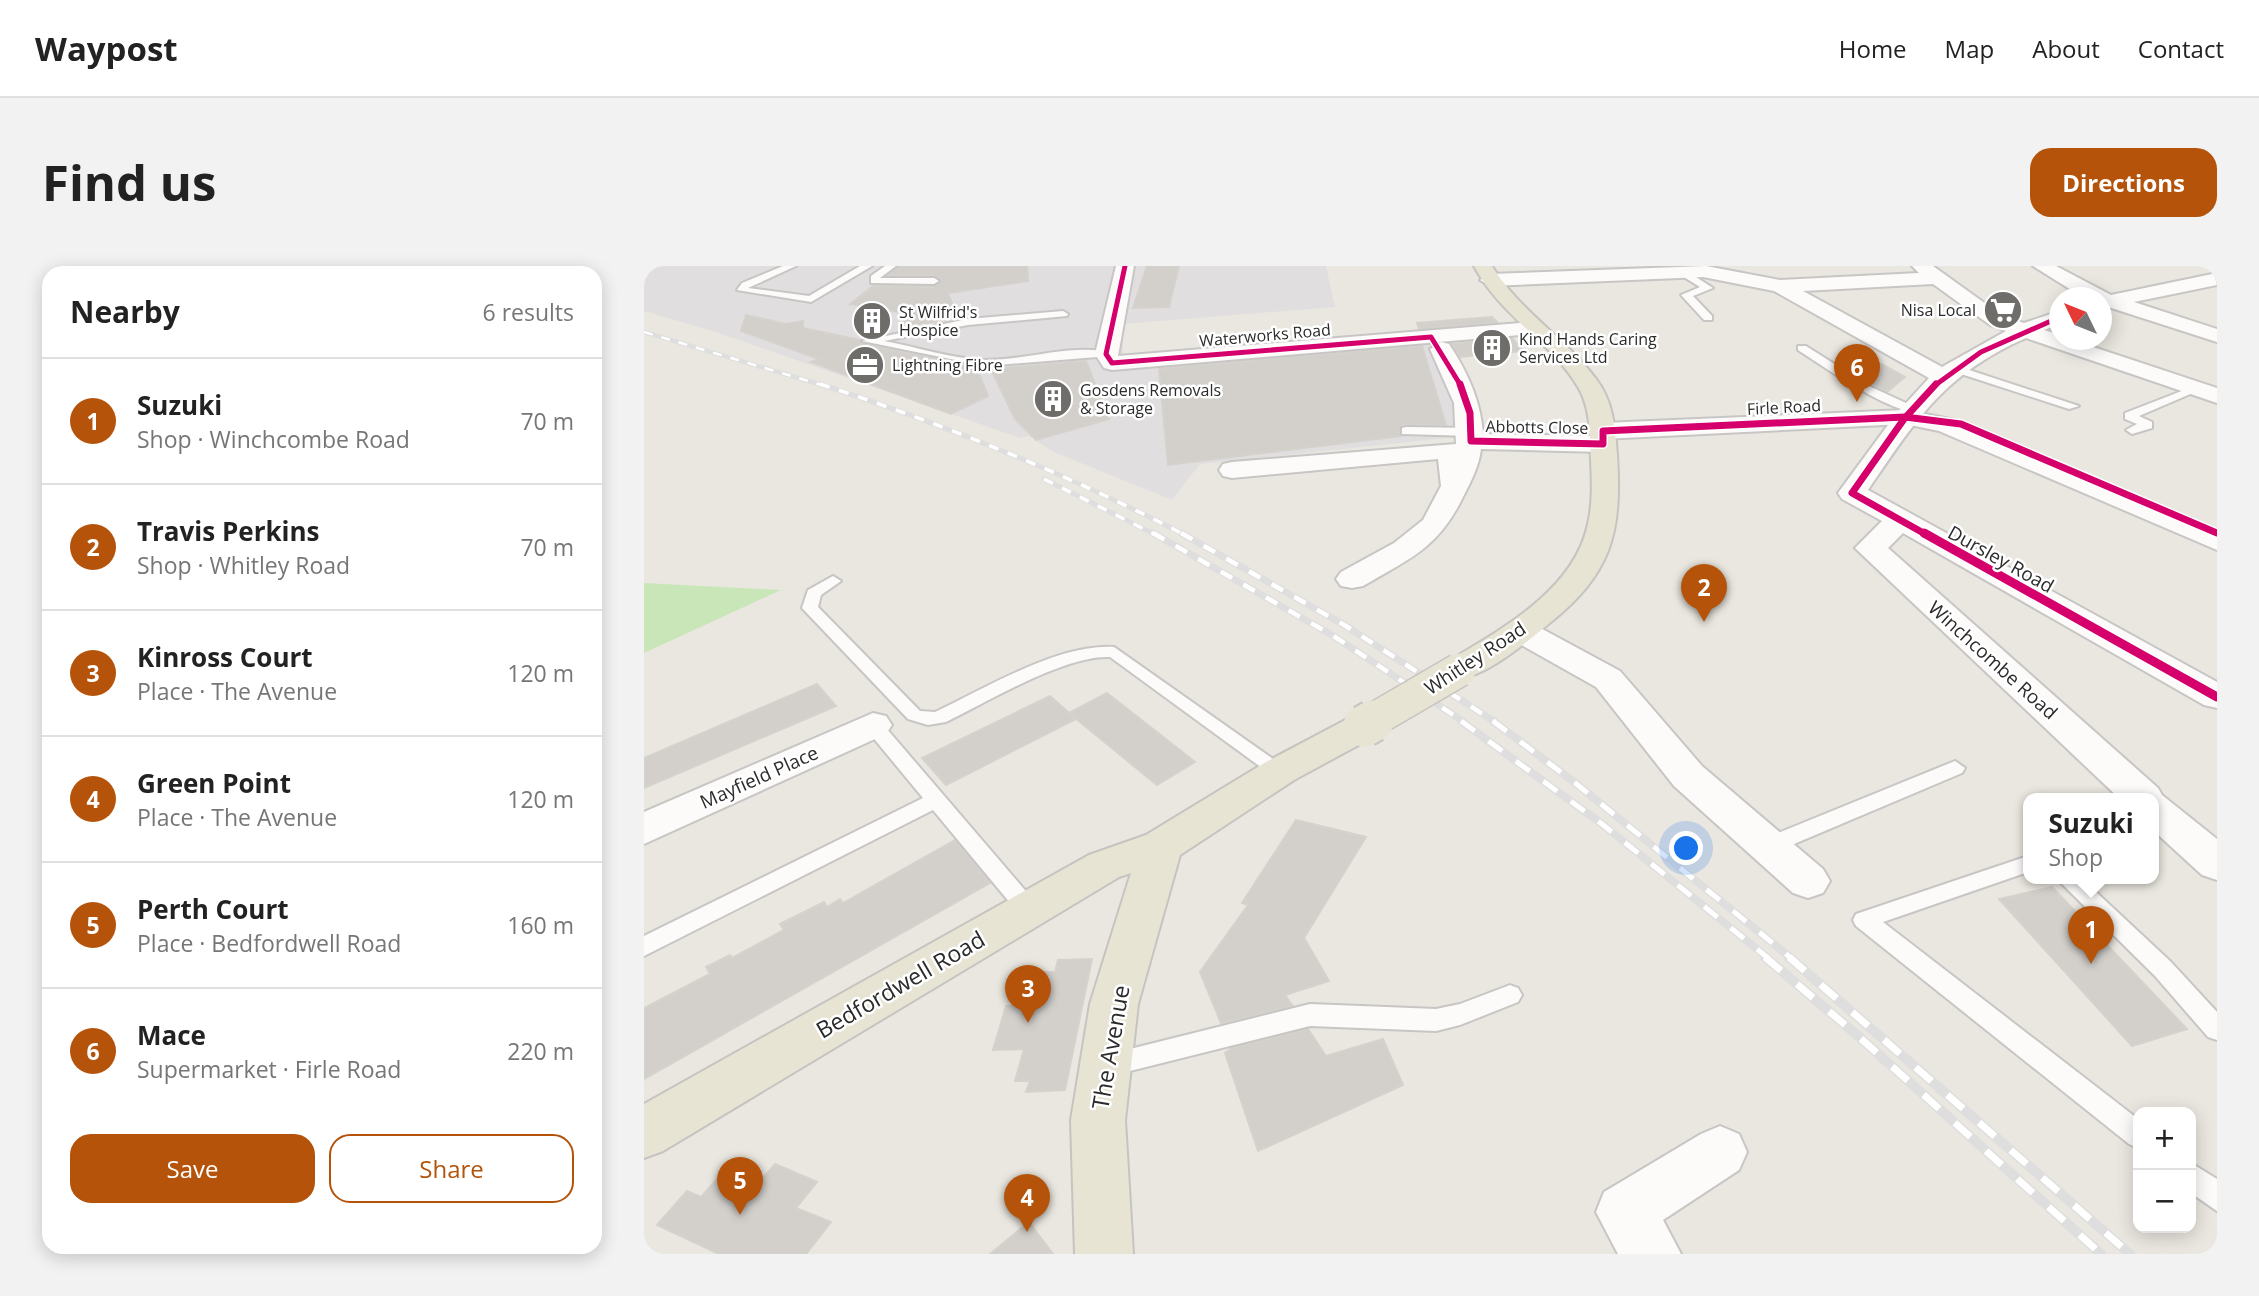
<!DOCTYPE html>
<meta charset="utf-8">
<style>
:root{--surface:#fff;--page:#f2f2f2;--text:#222;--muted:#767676;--line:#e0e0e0;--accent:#b45309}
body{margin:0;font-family:"Open Sans",sans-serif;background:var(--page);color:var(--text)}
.controls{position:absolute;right:21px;bottom:21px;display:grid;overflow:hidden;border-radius:14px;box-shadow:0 4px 18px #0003}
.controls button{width:63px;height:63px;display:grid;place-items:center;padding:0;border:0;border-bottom:2px solid var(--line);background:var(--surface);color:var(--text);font:35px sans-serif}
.compass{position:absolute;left:1405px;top:21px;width:63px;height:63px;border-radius:50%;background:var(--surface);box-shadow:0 4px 18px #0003;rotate:313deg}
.you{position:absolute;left:1043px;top:583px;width:24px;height:24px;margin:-18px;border:5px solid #fff;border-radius:50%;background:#1a73e8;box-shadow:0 0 0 10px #1a73e833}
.badge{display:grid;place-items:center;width:46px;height:46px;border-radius:50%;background:var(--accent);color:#fff;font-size:23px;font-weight:700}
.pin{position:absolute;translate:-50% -58px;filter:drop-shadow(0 2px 4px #0008)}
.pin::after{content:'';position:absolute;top:37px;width:24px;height:21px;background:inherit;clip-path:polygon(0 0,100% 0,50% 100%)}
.popup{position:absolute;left:1379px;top:527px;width:136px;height:91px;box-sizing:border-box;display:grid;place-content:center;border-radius:14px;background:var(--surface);filter:drop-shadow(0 2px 5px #0005);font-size:23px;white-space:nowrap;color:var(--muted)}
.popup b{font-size:26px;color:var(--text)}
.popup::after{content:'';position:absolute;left:50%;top:100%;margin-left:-14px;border:14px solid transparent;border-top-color:var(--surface)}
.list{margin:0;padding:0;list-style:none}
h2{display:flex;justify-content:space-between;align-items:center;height:91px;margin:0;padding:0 28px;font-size:30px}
h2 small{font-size:23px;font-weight:400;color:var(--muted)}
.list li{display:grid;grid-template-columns:46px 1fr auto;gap:21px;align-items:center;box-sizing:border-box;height:126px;padding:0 28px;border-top:2px solid var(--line)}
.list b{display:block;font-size:26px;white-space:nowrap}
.list p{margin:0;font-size:23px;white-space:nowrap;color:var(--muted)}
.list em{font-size:23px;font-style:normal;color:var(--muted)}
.actions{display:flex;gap:14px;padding:21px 28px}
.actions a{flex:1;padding:16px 0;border:2px solid var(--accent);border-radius:21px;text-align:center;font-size:24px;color:var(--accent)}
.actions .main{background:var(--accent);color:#fff}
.map{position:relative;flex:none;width:1573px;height:988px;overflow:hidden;border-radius:21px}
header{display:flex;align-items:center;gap:42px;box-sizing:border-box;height:98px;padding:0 35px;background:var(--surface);border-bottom:2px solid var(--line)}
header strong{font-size:33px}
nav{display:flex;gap:38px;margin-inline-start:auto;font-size:24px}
.intro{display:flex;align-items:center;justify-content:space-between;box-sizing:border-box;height:168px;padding:0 42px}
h1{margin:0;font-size:49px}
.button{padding:18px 32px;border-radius:21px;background:var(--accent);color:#fff;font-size:24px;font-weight:700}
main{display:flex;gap:42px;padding:0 42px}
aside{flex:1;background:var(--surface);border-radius:21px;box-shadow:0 4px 18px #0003}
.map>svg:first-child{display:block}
.industrial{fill:#e1dedf}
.green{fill:#c8e6b8}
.building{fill:#d3d0cc;stroke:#d5d2cd;stroke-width:2}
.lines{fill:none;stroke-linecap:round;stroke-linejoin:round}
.lane-casing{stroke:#c7c6c5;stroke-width:4}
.street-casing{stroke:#c7c6c5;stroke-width:4}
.secondary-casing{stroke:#c7c6c5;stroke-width:4}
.primary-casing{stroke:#c5c4c1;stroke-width:4}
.lane{fill:#fcfbfa;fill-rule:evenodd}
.street{fill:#fcfbfa;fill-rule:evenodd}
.secondary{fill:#fcfbfa;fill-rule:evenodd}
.primary{fill:#e7e4d3;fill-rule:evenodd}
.rail-far4-casing{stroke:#dededf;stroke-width:4.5}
.rail-far3-casing{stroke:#dededf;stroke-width:5}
.rail-far2-casing{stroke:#dededf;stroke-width:7}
.rail-far1-casing{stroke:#dededf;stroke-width:8}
.rail-casing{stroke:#dededf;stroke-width:10}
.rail-far4{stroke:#fff;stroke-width:2.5;stroke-dasharray:9;stroke-linecap:butt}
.rail-far3{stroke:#fff;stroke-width:3.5;stroke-dasharray:10;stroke-linecap:butt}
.rail-far2{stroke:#fff;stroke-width:4.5;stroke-dasharray:13;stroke-linecap:butt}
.rail-far1{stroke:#fff;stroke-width:5;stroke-dasharray:17;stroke-linecap:butt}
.rail{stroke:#fff;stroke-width:7;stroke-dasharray:21;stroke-linecap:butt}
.primary-bridge-far1-casing{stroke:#c5c4c1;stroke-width:36;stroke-linecap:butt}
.primary-bridge-casing{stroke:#c5c4c1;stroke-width:45;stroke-linecap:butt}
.primary-bridge-far1{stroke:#e7e4d3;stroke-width:33}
.primary-bridge{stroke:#e7e4d3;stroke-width:41}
.cycleway-far2-casing{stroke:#fff;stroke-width:8}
.cycleway-far1-casing{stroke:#fff;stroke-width:10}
.cycleway-casing{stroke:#fff;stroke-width:12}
.cycleway-far2{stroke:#d6006c;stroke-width:5}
.cycleway-far1{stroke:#d6006c;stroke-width:7}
.cycleway{stroke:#d6006c;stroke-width:9}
.labels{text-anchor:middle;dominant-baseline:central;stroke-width:5;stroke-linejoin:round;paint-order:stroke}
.far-poi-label{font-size:16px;fill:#2b2b2b;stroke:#fff;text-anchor:start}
.far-street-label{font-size:16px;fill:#2b2b2b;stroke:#fff}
.street-label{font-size:19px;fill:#2b2b2b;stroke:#fff}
.near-street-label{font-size:23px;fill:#2b2b2b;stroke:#fff}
</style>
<header>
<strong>Waypost</strong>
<nav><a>Home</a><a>Map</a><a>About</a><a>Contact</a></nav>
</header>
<div class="intro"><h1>Find us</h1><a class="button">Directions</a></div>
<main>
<aside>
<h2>Nearby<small>6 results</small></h2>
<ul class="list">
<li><span class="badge">1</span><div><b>Suzuki</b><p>Shop · Winchcombe Road</p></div><em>70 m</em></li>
<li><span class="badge">2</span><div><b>Travis Perkins</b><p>Shop · Whitley Road</p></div><em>70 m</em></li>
<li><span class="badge">3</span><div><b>Kinross Court</b><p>Place · The Avenue</p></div><em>120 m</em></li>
<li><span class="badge">4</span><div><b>Green Point</b><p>Place · The Avenue</p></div><em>120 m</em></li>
<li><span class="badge">5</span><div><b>Perth Court</b><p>Place · Bedfordwell Road</p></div><em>160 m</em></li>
<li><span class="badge">6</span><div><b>Mace</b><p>Supermarket · Firle Road</p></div><em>220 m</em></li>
</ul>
<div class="actions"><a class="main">Save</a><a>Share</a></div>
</aside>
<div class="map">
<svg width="1573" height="988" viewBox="0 0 1573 988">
<rect width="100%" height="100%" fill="#eae7e0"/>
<polygon class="industrial" points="0,0 682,0 691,41 479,58 479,90 788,76 822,170 556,198 528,234 410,186 385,170 376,172 72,66 0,45"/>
<polygon class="green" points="0,317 137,324 0,387"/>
<g class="building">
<polygon points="255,0 383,0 384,15 304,27 314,52 257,61 257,46 206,38 229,20 290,21 297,16 290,9 244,9"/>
<polygon points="503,0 535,0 525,41 489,42"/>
<polygon points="102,49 142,58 159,55 159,62 216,74 217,78 332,101 344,130 307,148 167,96 175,93 97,65"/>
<polygon points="848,51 853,56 775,63 773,57"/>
<polygon points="868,72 880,85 816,91 808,78"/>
<polygon points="778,80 802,159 761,158 756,160 756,170 524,199 515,103"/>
<polygon points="442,95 465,153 392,174 371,153 347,103"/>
<polygon points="1238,98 1261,111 1243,126 1201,102"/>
<polygon points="173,418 192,440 0,522 0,492"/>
<polygon points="463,427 551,496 513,519 425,447"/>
<polygon points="406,430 432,453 302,519 278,492"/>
<polygon points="652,554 722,571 660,672 685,715 641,729 649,740 577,757 556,706 604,639 598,637"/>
<polygon points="311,574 346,617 0,813 0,742 66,708 62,701 86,689 88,692 140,664 136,658 180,636 183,641 196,633 199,637"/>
<polygon points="1408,621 1543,763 1488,780 1355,633"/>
<polygon points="448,693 421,824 382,826 386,815 371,815 380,783 349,784 362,740 390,739 399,706 411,706 414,694"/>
<polygon points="664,763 682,790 739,773 759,819 614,885 581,787 588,782"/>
<polygon points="131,898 173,916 152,942 187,956 162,988 75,988 13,959 43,925 57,931 73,913 106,927"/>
<polygon points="385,956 409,988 346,988"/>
</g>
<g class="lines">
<g class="lane-casing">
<g id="lane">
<polygon points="139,0 152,0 104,22 165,30 216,0 228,0 167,36 93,24 98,17"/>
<polygon points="241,0 252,0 236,12 290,12 295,15 290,18 227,17 227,10"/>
<polygon points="1035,4 1041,4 1069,22 1049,30 1068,50 1068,54 1060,54 1037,29 1056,21 1035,8"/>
<path d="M419,45l5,3 -1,2 -99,9 -84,16c33,6 69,18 102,19 41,0 83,-16 124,-8v4l-125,10 -123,-25 106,-22z"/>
<path d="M1154,80h8l63,40 50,23c-17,13 -102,-47 -121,-59z"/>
<polygon points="1308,101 1316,101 1435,140 1425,143 1308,105"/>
<polygon points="1548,121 1558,123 1495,150 1508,156 1508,162 1488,168 1482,164 1493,158 1481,153 1481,147"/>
<polygon points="762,161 828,162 834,166 828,170 758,168 758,162"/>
<path d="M189,310l8,5 -20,14 -3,12 102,104 15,1c51,-24 122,-68 179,-65l176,124 -10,7 -7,-2 -163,-119c-45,-2 -123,45 -164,65l-18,3 -20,-6 -106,-111 6,-18z"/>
<polygon points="229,453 236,455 392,637 395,643 392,649 384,652 376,649 289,544 0,690 0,670 279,532 222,463 220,459 222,455"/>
<polygon points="1311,495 1321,502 1318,507 1131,586 1117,586 1114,580 1117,574"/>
<polygon points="1384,590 1384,606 1239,656 1494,853 1494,882 1485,878 1212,660 1209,654 1212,648"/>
<polygon points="1412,612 1437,612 1527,696 1573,746 1573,774 1564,771 1511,710"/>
<polygon points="866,719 874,722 878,729 874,736 816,759 792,765 666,760 462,811 453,808 449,800 453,792 462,789 666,738 792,743 816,738"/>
<polygon points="1547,897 1573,913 1573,945 1547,927"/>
</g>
</g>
<g class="street-casing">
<g id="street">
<polygon points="472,0 490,0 474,90 888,56 899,62 888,68 468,104 460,102 451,88"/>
<path d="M1062,0l74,14 139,-7 -7,-7h21l71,51 20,6 36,-12v13l-16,6 16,5v5h12l145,48v15l-191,-65c-82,36 -110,82 -158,152l349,192v26l-13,-3 -301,-172 -15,15 270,240 4,7 55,44v41l-15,-5 -48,-44v-33h-35l-264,-250 27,-27 -40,-22 -4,-6 58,-79 33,-36 -155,-87 -71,-14 -213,9 -10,-6 10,-6zM1289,18l57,41 16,6 -64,36 -139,-76z"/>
<polygon points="1389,0 1412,0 1467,29 1573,7 1573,19 1490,36 1573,63 1573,76 1458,39 1458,32 1440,32"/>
<path d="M797,76l8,2c18,27 32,57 34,90l120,2 9,3 4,5 -4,5 -9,3 -122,-3c-2,18 -11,34 -19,50 -25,50 -53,60 -99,87l-11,2 -11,-2 -5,-7 5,-7 53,-29 29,-23 18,-34 -3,-27 -206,19 -9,-2 -4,-6 4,-6 9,-2 224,-18 -2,-41 -24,-54z"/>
<polygon points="877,355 889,358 976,405 1058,500 1179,603 1186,615 1179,627 1164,632 1149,627 1030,520 952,421 865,372 860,365 865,358"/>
<polygon points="229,447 242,450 248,459 242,468 0,578 0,546"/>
<polygon points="1076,860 1095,868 1103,886 1095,904 1019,954 1037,988 974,988 952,946 960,926 1057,868"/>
</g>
</g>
<g class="secondary-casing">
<polygon id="secondary" points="1261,144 1311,154 1573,264 1573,284 1295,165 1261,158 959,173 950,170 946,165 950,160 959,157"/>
</g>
<g class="primary-casing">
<g id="primary">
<path d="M830,0h18c27,45 73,71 104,113 17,22 19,48 21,75 5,80 -5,120 -71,172 -23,19 -69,59 -99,52l-5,-8 5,-8c53,-32 127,-71 141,-138 5,-21 4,-43 3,-64 -1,-24 0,-52 -13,-73 -27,-46 -76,-69 -104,-121z"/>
<polygon points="720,448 733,451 739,460 733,469 650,514 536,589 494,738 481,854 489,988 431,988 427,854 446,738 487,607 475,611 19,885 0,892 0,838 445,589 502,569 622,496 707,451"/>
</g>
</g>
<use href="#lane" class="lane"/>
<use href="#street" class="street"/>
<use href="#secondary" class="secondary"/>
<use href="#primary" class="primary"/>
<g class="rail-far4-casing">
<polyline id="rail-far4" points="0,66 181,120"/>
</g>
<g class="rail-far3-casing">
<g id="rail-far3">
<path d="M176,118c126,41 247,90 365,151"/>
<polyline points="400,213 512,269"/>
</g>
</g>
<g class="rail-far2-casing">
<g id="rail-far2">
<polyline points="509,267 688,369 820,456"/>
<polyline points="537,267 702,360 851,456"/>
</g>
</g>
<g class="rail-far1-casing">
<g id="rail-far1">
<polyline points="817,455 958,558 1124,692"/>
<polyline points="849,455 930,516 1147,692"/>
</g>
</g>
<g class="rail-casing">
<g id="rail">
<polyline points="1121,691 1213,769 1457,988"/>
<polyline points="1145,691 1486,988"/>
</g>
</g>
<use href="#rail-far4" class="rail-far4"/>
<use href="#rail-far3" class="rail-far3"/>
<use href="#rail-far2" class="rail-far2"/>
<use href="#rail-far1" class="rail-far1"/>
<use href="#rail" class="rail"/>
<g class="primary-bridge-far1-casing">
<polyline id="primary-bridge-far1" points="726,456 815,404"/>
</g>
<g class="primary-bridge-casing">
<polyline id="primary-bridge" points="720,460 729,455"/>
</g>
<use href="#primary-bridge-far1" class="primary-bridge-far1"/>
<use href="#primary-bridge" class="primary-bridge"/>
<g class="cycleway-far2-casing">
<g id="cycleway-far2">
<polyline points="481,0 462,88 468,97 787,71 817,120"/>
<polyline points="1290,120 1337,86 1416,51"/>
</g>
</g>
<g class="cycleway-far1-casing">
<g id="cycleway-far1">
<polyline points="816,118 826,147 827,175 959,178 959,165 1261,151 1317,158 1573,267"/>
<polyline points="1283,269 1208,227 1260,153 1292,118"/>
</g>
</g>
<g class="cycleway-casing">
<polyline id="cycleway" points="1280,267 1573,431"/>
</g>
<use href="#cycleway-far2" class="cycleway-far2"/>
<use href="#cycleway-far1" class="cycleway-far1"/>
<use href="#cycleway" class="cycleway"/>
</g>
<defs>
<g id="supermarket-disc" transform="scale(2.0125)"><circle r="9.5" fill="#6e6d6a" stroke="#fff"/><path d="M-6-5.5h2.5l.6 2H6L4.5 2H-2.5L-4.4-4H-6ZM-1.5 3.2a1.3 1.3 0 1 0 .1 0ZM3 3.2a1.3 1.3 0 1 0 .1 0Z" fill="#fff"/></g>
<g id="building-disc" transform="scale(2.0125)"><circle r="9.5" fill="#6e6d6a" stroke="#fff"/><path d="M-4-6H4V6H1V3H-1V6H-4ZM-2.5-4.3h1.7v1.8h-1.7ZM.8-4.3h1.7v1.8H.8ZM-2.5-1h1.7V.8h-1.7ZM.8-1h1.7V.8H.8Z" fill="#fff"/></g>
<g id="office-disc" transform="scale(2.0125)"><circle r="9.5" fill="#6e6d6a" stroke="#fff"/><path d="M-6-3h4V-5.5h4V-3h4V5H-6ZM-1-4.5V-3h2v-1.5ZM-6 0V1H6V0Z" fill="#fff"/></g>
</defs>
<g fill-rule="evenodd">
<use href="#supermarket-disc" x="1359" y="44"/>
<use href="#building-disc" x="228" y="55"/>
<use href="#building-disc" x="848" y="82"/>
<use href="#office-disc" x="221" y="99"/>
<use href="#building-disc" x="409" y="133"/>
</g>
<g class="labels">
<g class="far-poi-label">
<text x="1332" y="44" text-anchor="end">Nisa Local</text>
<text x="255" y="46">St Wilfrid's<tspan x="255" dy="18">Hospice</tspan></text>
<text x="875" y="73">Kind Hands Caring<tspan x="875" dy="18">Services Ltd</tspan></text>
<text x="248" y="99">Lightning Fibre</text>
<text x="436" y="124">Gosdens Removals<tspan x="436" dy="18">&amp; Storage</tspan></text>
</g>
<g class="far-street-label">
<text transform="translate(621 69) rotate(-5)">Waterworks Road</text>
<text transform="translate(1140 141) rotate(-3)">Firle Road</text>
<text transform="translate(893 161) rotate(1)">Abbotts Close</text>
</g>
<g class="street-label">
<text transform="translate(1357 293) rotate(29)">Dursley Road</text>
<text transform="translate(831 392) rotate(-33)">Whitley Road</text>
<text transform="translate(1349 394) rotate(42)">Winchcombe Road</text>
<text transform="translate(115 511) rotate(-24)">Mayfield Place</text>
</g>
<g class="near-street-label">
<text transform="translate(256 718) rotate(-30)">Bedfordwell Road</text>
<text transform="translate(466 781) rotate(-80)">The Avenue</text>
</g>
</g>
</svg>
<div class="controls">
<button>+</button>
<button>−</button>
</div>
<svg class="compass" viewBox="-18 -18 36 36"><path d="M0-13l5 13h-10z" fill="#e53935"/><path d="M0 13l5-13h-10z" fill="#767676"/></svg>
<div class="you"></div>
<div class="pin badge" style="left:1447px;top:698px">1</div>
<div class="popup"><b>Suzuki</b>Shop</div>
<div class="pin badge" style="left:1060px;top:356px">2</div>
<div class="pin badge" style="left:384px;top:757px">3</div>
<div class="pin badge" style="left:383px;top:966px">4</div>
<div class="pin badge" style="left:96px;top:949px">5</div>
<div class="pin badge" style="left:1213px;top:136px">6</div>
</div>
</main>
